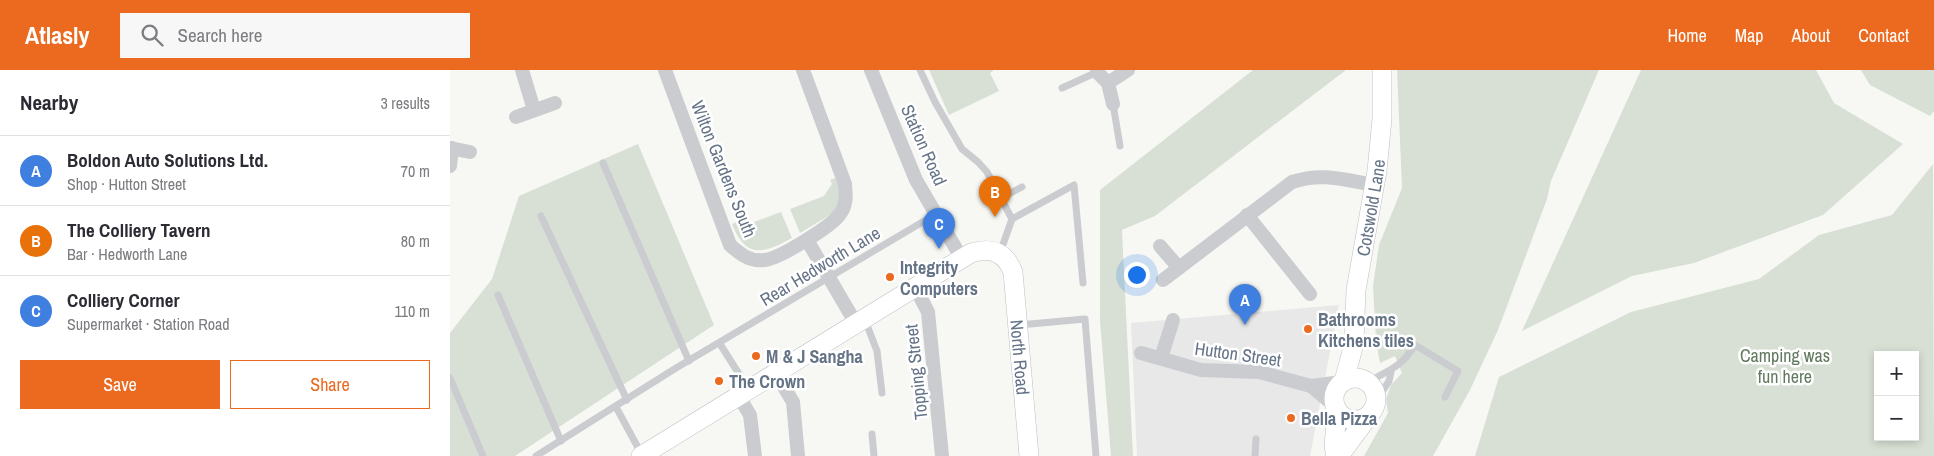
<!DOCTYPE html>
<meta charset="utf-8">
<style>
:root{--surface:#fff;--page:#f7f7f7;--text:#2b2b33;--muted:#7c7c81;--line:#e1e1e2;--accent:#ec6a20}
body{margin:0;font-family:"Archivo Narrow",sans-serif;background:var(--page);color:var(--text)}
.controls{position:absolute;right:15px;bottom:15px;display:grid;overflow:hidden;border-radius:0px;box-shadow:0 2px 8px #0003}
.controls button{width:45px;height:45px;display:grid;place-items:center;padding:0;border:0;border-bottom:1px solid var(--line);background:var(--surface);color:var(--text);font:25px sans-serif}
.you{position:absolute;left:686px;top:204px;width:18px;height:18px;margin:-12px;border:4px solid #fff;border-radius:50%;background:#1a73e8;box-shadow:0 0 0 8px #1a73e833}
.badge{display:grid;place-items:center;width:32px;height:32px;border-radius:50%;background:var(--accent);color:#fff;font-size:16px;font-weight:700}
.pin{position:absolute;translate:-50% -41px;filter:drop-shadow(0 1px 2px #0008)}
.pin::after{content:'';position:absolute;top:26px;width:18px;height:15px;background:inherit;clip-path:polygon(0 0,100% 0,50% 100%)}
.list{margin:0;padding:0;list-style:none}
h2{display:flex;justify-content:space-between;align-items:center;height:65px;margin:0;padding:0 20px;font-size:21px}
h2 small{font-size:16px;font-weight:400;color:var(--muted)}
.list li{display:grid;grid-template-columns:32px 1fr auto;gap:15px;align-items:center;box-sizing:border-box;height:70px;padding:0 20px;border-top:1px solid var(--line)}
.list b{display:block;font-size:19px;white-space:nowrap}
.list p{margin:0;font-size:16px;white-space:nowrap;color:var(--muted)}
.list em{font-size:16px;font-style:normal;color:var(--muted)}
.actions{display:flex;gap:10px;padding:15px 20px}
.actions a{flex:1;padding:11px 0;border:1px solid var(--accent);border-radius:0px;text-align:center;font-size:18px;color:var(--accent)}
.actions .main{background:var(--accent);color:#fff}
.icon{flex:none;width:28px;height:28px;fill:none;stroke:currentColor;stroke-width:2;stroke-linecap:round;stroke-linejoin:round}
.map{position:relative;flex:none;width:1484px;height:386px;overflow:hidden}
header{display:flex;align-items:center;gap:30px;box-sizing:border-box;height:70px;padding:0 25px;background:var(--accent);color:#fff}
header strong{font-size:24px}
nav{display:flex;gap:28px;margin-inline-start:auto;font-size:18px}
.search{width:350px;height:45px;background:var(--page);display:flex;align-items:center;gap:12px;box-sizing:border-box;padding:0 18px;border-radius:0px;color:var(--muted);font-size:19px}
main{display:flex}
aside{flex:1;background:var(--surface)}
.map>svg:first-child{display:block}
.built{fill:#e8e8e8}
.green{fill:#d8e0d5;fill-rule:evenodd}
.lines{fill:none;stroke-linecap:round;stroke-linejoin:round}
.secondary-casing{stroke:#bcbfc4;stroke-width:20}
.lane{stroke:#caccd0;stroke-width:7}
.street{stroke:#caccd0;stroke-width:14}
.secondary{stroke:#fff;stroke-width:19}
.poi-dot{fill:#ec6a20;stroke:#fff;stroke-width:2}
.labels{text-anchor:middle;dominant-baseline:central;stroke-width:5;stroke-linejoin:round;paint-order:stroke}
.street-label{font-size:18px;fill:#657387;stroke:#fff}
.poi-label{font-size:18px;font-weight:bold;fill:#657387;stroke:#fff;text-anchor:start}
.park-label{font-size:18px;fill:#627960;stroke:#fff}
</style>
<header>
<strong>Atlasly</strong>
<div class="search"><svg class="icon" aria-label="search" viewBox="0 0 24 24"><circle cx="10" cy="10" r="6"/><path d="M15 15l6 6"/></svg>Search here</div>
<nav><a>Home</a><a>Map</a><a>About</a><a>Contact</a></nav>
</header>
<main>
<aside>
<h2>Nearby<small>3 results</small></h2>
<ul class="list">
<li><span class="badge" style="background:#3f7fe0">A</span><div><b>Boldon Auto Solutions Ltd.</b><p>Shop · Hutton Street</p></div><em>70 m</em></li>
<li><span class="badge" style="background:#e8710a">B</span><div><b>The Colliery Tavern</b><p>Bar · Hedworth Lane</p></div><em>80 m</em></li>
<li><span class="badge" style="background:#3f7fe0">C</span><div><b>Colliery Corner</b><p>Supermarket · Station Road</p></div><em>110 m</em></li>
</ul>
<div class="actions"><a class="main">Save</a><a>Share</a></div>
</aside>
<div class="map">
<svg width="1484" height="386" viewBox="0 0 1484 386">
<rect width="100%" height="100%" fill="#f7f8f4"/>
<polygon class="built" points="889,235 860,386 687,386 681,253"/>
<g class="green">
<polygon points="479,0 544,0 540,3 549,21 499,45"/>
<polygon points="803,0 896,0 705,146 672,160 683,386 661,386 650,251 650,120"/>
<polygon points="947,0 1149,0 1101,111 1097,129 1048,260 1020,320 983,386 914,386 938,343 936,329 941,315 952,303 945,286 930,293 926,271 923,216 929,175 952,118"/>
<polygon points="1191,0 1366,0 1384,33 1453,74 1373,145 1244,193 1182,206 1072,261"/>
<polygon points="1411,0 1484,0 1484,41 1480,46 1420,15"/>
<polygon points="188,74 264,255 65,386 0,386 0,263 42,209 69,126"/>
<path d="M1483,94l1,292h-459l24,-79 132,-65 128,-33 60,-44 73,-20zM1428,285h37v82h-37z"/>
<polygon points="385,108 392,121 388,140 350,163 340,139 374,126 382,114 380,110"/>
<path d="M331,142l11,26c-29,16 -46,21 -60,-14l9,-4 10,3z"/>
</g>
<g class="lines">
<g class="secondary-casing">
<g id="secondary">
<circle cx="905" cy="329" r="21"/>
<path id="s1" d="M894,311l10,-37 2,-54 21,-119 5,-52v-49"/>
<path id="s2" d="M191,386l330,-203c20,-6 34,-1 42,19l16,184"/>
<polyline points="886,386 884,376 887,340"/>
<polyline points="889,386 920,344"/>
</g>
</g>
<g class="lane">
<polyline points="470,0 485,32 512,79 528,92 537,102 562,149"/>
<polyline points="612,18 647,2"/>
<polyline points="663,34 670,76"/>
<polyline points="153,93 239,291"/>
<polyline points="551,128 572,117"/>
<polyline points="91,146 177,330"/>
<polyline points="550,183 562,149 624,115 633,213"/>
<polyline points="48,225 111,371"/>
<polyline points="415,250 427,281 432,323"/>
<polyline points="569,255 635,249 646,386"/>
<polyline points="270,274 298,318"/>
<polyline points="0,308 33,386"/>
<path d="M918,312c23,-13 32,-14 47,-37l43,26 -13,26"/>
<polyline points="926,331 939,311 941,302"/>
<polyline points="166,337 192,385"/>
<polyline points="422,364 424,386"/>
<polyline points="86,386 226,298 486,144"/>
<polyline points="805,386 806,369"/>
</g>
<g class="street">
<polyline points="72,0 84,40"/>
<path d="M215,0l65,175c10,9 20,17 34,15 15,-1 68,-34 76,-46 7,-9 6,-19 5,-30l-42,-114"/>
<polyline points="421,0 466,110 512,189"/>
<polyline points="647,2 658,13 663,34"/>
<polyline points="658,13 678,0"/>
<polyline points="66,47 105,33"/>
<polyline points="0,78 20,82"/>
<polyline points="0,96 2,78"/>
<polyline points="797,145 860,224"/>
<polyline points="357,170 405,252"/>
<polyline points="710,176 729,198"/>
<path d="M713,210l129,-98c31,-10 52,-2 83,3"/>
<polyline points="465,217 478,242 492,386"/>
<polyline points="691,283 751,300 809,302 861,316 892,312"/>
<polyline points="711,288 723,250"/>
<polyline points="325,302 343,332 348,386"/>
<polyline points="861,316 886,337"/>
<polyline points="288,325 300,345 305,386"/>
</g>
<use href="#secondary" class="secondary"/>
</g>
<g class="poi-dot">
<circle cx="440" cy="207" r="5"/>
<circle cx="858" cy="259" r="5"/>
<circle cx="306" cy="286" r="5"/>
<circle cx="269" cy="311" r="5"/>
<circle cx="841" cy="348" r="5"/>
</g>
<g class="labels">
<g class="street-label">
<text transform="translate(474 75) rotate(66)">Station Road</text>
<text transform="translate(274 99) rotate(68)">Wilton Gardens South</text>
<text stroke="none"><textPath href="#s1" startOffset="176">Cotswold Lane</textPath></text>
<text transform="translate(370 196) rotate(-31)">Rear Hedworth Lane</text>
<text transform="translate(788 284) rotate(8)">Hutton Street</text>
<text stroke="none"><textPath href="#s2" startOffset="525">North Road</textPath></text>
<text transform="translate(466 302) rotate(-96)">Topping Street</text>
</g>
<g class="poi-label">
<text x="450" y="197">Integrity<tspan x="450" dy="21">Computers</tspan></text>
<text x="868" y="249">Bathrooms<tspan x="868" dy="21">Kitchens tiles</tspan></text>
<text x="316" y="286">M &amp; J Sangha</text>
<text x="279" y="311">The Crown</text>
<text x="851" y="348">Bella Pizza</text>
</g>
<g class="park-label">
<text x="1335" y="285">Camping was<tspan x="1335" dy="21">fun here</tspan></text>
</g>
</g>
</svg>
<div class="controls">
<button>+</button>
<button>−</button>
</div>
<div class="you"></div>
<div class="pin badge" style="left:795px;top:255px;background:#3f7fe0">A</div>
<div class="pin badge" style="left:545px;top:147px;background:#e8710a">B</div>
<div class="pin badge" style="left:489px;top:179px;background:#3f7fe0">C</div>
</div>
</main>
